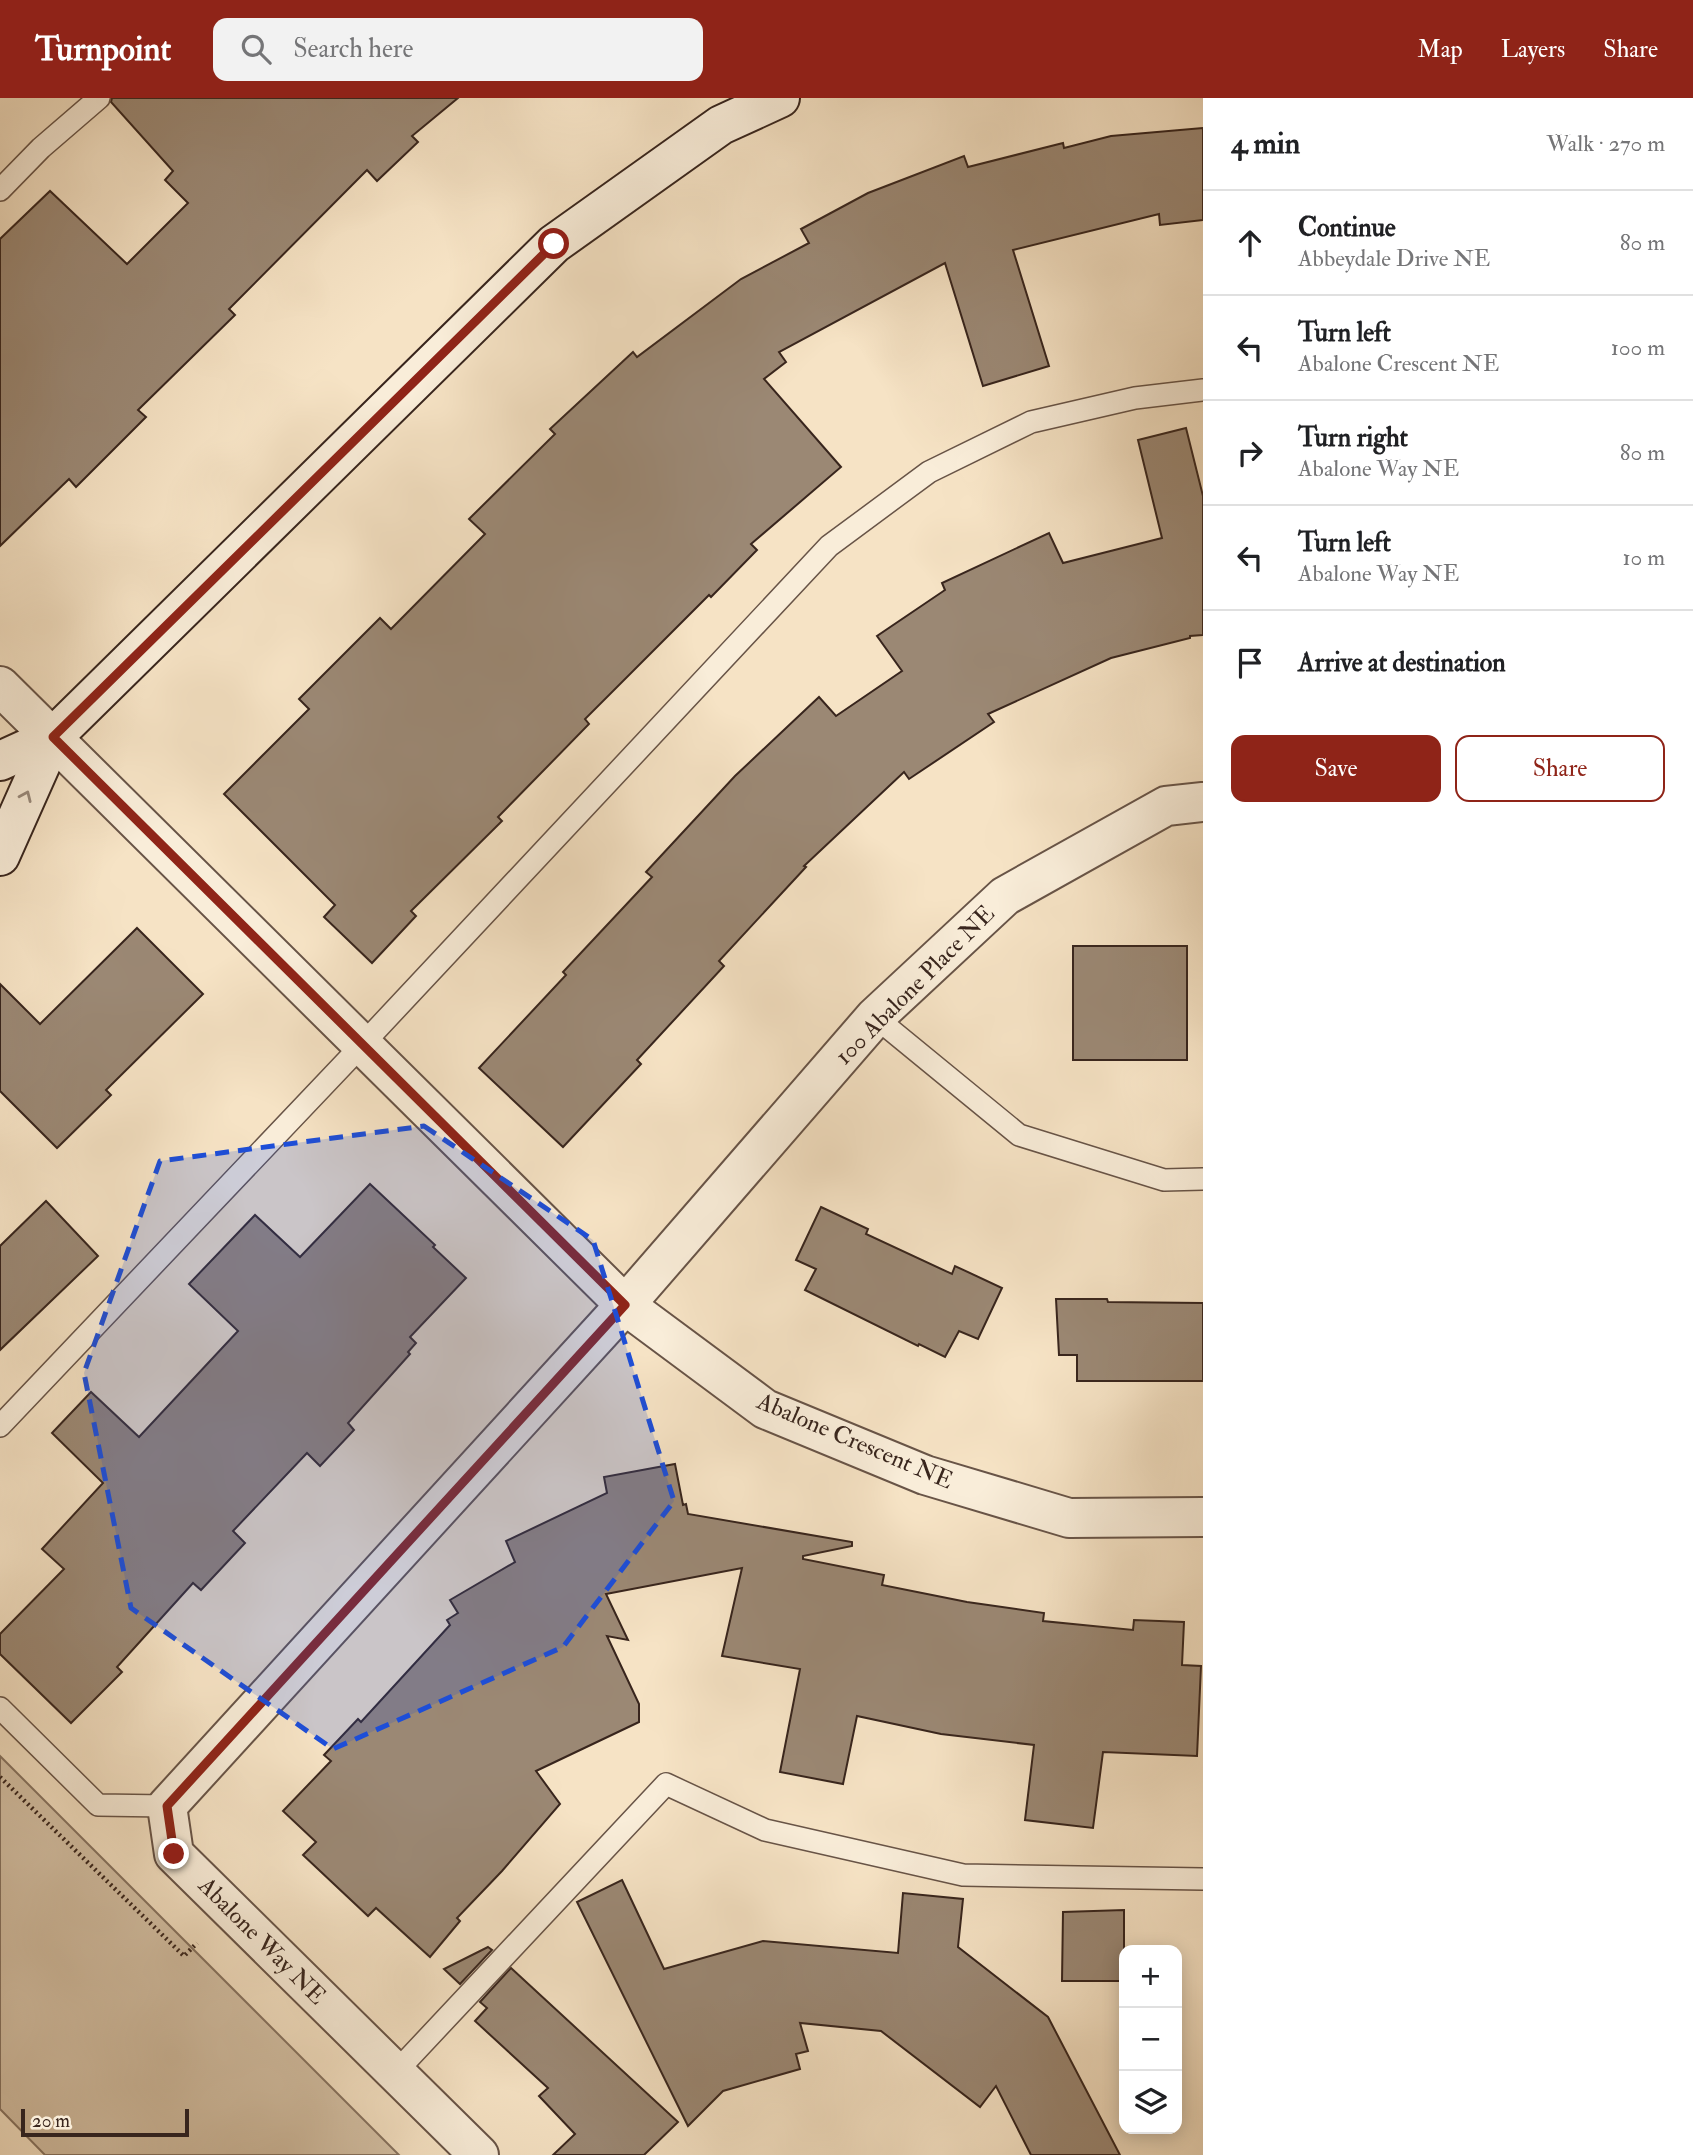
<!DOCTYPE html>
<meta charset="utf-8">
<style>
:root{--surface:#fff;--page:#f2f2f2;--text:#202124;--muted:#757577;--line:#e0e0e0;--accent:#8f2418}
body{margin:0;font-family:"IM FELL Double Pica",serif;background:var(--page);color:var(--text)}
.controls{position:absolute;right:21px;bottom:21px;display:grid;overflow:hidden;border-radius:14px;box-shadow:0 4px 18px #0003}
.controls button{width:63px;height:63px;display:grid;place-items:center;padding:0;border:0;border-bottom:2px solid var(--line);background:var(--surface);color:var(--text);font:35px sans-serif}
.scale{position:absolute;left:21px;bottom:18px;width:168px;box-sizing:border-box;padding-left:7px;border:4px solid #38251d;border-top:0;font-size:19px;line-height:24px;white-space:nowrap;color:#38251d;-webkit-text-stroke:5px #f9edd9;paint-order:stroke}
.stop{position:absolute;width:21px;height:21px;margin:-16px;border:5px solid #8f2418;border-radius:50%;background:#fff}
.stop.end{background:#8f2418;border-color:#fff;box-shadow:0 2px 7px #0008}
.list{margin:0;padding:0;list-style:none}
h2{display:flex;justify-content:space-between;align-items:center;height:91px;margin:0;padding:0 28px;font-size:30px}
h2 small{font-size:23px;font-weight:400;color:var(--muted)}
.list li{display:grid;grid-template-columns:46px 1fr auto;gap:21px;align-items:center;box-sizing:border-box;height:105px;padding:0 28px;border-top:2px solid var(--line)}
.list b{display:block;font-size:26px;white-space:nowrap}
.list p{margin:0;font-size:23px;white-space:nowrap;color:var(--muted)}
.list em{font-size:23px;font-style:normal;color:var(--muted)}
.actions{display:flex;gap:14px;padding:21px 28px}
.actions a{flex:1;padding:16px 0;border:2px solid var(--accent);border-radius:14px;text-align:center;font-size:24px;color:var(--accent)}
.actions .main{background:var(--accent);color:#fff}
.icon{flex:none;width:38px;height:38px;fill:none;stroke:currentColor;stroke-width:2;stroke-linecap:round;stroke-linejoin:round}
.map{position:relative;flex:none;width:1203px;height:2057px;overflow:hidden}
header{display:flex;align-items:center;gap:42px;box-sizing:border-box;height:98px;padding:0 35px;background:var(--accent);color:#fff}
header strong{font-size:33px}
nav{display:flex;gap:38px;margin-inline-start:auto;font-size:24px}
.search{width:490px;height:63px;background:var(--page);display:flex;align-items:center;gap:18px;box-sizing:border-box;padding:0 24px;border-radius:14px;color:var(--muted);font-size:26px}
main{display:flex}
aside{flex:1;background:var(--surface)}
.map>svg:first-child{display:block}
.green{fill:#d6c3a8;stroke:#877462;stroke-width:2}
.building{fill:#9b8874;stroke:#38251d;stroke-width:2}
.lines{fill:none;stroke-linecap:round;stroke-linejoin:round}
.lane-casing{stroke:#685447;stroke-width:24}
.street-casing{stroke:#685447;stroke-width:42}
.secondary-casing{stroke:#38251d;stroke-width:42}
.path{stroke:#38251d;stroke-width:4.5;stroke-dasharray:2 3.5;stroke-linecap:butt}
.lane{stroke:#f9edd9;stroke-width:21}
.street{stroke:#f9edd9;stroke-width:38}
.secondary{stroke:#f9edd9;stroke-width:38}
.oneway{stroke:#98897b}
.route{stroke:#8f2418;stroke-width:9}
.marked{fill:#1d4ed8;fill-opacity:0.2;stroke:#1d4ed8;stroke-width:5;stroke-dasharray:14 9;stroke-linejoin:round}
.labels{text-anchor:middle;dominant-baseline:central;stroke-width:6;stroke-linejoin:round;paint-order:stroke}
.street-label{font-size:24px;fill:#38251d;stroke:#f9edd9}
</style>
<header>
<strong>Turnpoint</strong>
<div class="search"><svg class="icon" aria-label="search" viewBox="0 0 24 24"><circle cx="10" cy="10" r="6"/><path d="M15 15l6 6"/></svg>Search here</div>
<nav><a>Map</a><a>Layers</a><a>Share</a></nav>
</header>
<main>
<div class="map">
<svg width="1203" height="2057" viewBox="0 0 1203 2057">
<rect width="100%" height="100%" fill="#f6e3c5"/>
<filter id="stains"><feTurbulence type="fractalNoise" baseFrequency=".00286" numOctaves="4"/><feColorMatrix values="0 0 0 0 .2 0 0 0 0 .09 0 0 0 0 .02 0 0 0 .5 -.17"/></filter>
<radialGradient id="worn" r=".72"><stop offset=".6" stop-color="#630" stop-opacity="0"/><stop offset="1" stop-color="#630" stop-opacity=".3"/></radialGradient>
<polygon class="green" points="0,1658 399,2057 45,2057 0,2011"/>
<g class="building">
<polygon points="112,0 458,0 412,38 418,44 377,83 367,72 229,211 235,217 138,312 146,319 76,389 69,381 0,448 0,141 50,93 127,166 188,105 165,82 173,73 111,4"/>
<polygon points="1203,30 1203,122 1160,127 1159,116 1013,152 1049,268 983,288 945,165 779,254 786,264 764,281 841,369 751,446 757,452 711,499 709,497 585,621 589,626 498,719 502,723 411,813 416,818 372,865 324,819 335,807 224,696 309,611 299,601 380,520 391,531 485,436 469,421 555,336 550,331 633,254 637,259 741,181 809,145 801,131 868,95 964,58 968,69 1063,45 1064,50 1111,38"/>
<polygon points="1186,330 1203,398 1203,537 1190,538 1190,540 1111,560 988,616 994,624 909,681 904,674 804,768 806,769 719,863 724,868 637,962 641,966 563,1049 479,970 566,877 563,874 652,779 646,774 735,678 819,599 836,618 902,573 877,538 945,492 942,485 1049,435 1063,465 1162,440 1138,342"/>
<polygon points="137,830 203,896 106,992 111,997 57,1050 0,993 0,886 40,926"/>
<rect x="1073" y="848" width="114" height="114"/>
<polygon points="370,1086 435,1147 433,1149 466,1180 410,1239 416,1245 408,1254 410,1256 348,1325 354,1332 320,1368 307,1355 233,1433 245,1445 201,1492 193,1485 117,1569 122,1574 71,1625 0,1556 0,1536 64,1471 42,1451 103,1385 52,1335 91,1294 139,1339 238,1233 189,1186 255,1117 300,1159"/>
<polygon points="46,1103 98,1158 0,1252 0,1148"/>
<polygon points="821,1109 868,1131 866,1136 952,1176 955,1168 1002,1190 978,1241 959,1233 945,1259 919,1246 918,1248 805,1192 816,1171 796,1162"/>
<polygon points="1056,1201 1107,1201 1108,1204 1203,1205 1203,1283 1077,1283 1077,1257 1059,1257"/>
<polygon points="675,1366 683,1407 686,1406 688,1416 852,1444 852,1448 803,1458 803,1461 884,1477 882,1487 967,1504 1044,1515 1043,1523 1133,1532 1134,1522 1184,1524 1182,1567 1201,1568 1197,1658 1103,1654 1093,1730 1025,1722 1034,1647 941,1636 857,1618 843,1686 780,1674 800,1571 722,1558 742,1470 606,1496 628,1542 607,1538 639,1606 639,1624 536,1673 560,1706 502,1773 457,1820 460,1823 430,1859 376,1810 368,1818 303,1757 316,1744 283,1713 331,1663 324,1657 358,1621 361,1624 450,1527 447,1522 458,1515 450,1502 515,1464 506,1443 607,1395 604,1379"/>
<polygon points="622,1782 664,1871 763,1843 898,1855 903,1795 963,1801 958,1849 1048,1919 1120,2057 1031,2057 996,1988 980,2009 881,1933 800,1925 808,1953 796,1956 800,1971 723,1993 688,2028 577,1804"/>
<polygon points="1124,1812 1124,1883 1062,1883 1063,1814"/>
<polygon points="488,1849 492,1852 460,1886 444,1871"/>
<polygon points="511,1870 678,2024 644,2057 553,2057 575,2036 539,1998 548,1990 475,1923 487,1910 480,1904"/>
</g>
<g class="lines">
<g class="lane-casing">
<g id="lane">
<polyline points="0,92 41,50 99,0"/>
<polyline points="875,919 1019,1037 1164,1082 1203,1081"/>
<polyline points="0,1328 362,947 829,448 929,374 1031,324 1135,300 1203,292"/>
<polyline points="0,1610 98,1707 167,1708"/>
<polyline points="395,1975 666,1686 765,1732 963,1777 1203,1781"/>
</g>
</g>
<g class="street-casing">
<g id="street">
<polyline points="0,588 625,1207 765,1311 925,1377 1069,1420 1203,1419"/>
<polyline points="479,2057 174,1756 167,1708 625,1207 875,919 1005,798 1166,708 1203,704"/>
</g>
</g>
<g class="secondary-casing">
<g id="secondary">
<polyline points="0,663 53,639 554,146 721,27 780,0"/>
<polyline points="0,758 53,639"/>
</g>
</g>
<polyline class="path" points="0,1679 184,1858 197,1845"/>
<use href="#lane" class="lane"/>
<use href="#street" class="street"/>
<use href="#secondary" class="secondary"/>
</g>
<defs><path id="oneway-chevron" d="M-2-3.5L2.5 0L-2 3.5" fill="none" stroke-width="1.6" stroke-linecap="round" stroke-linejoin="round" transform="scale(1.75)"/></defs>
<use class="oneway" href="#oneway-chevron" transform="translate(26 698) rotate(-66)"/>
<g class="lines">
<polyline class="route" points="174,1756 167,1708 625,1207 53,639 554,146"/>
</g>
<path class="marked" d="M424,1028l169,114 81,261 -111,146 -230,102 -202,-141 -47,-235 76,-212z"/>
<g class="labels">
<g class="street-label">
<text transform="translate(915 887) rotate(-45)">100 Abalone Place NE</text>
<text transform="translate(855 1343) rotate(23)">Abalone Crescent NE</text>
<text transform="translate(262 1843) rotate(45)">Abalone Way NE</text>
</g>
</g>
<rect width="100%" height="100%" filter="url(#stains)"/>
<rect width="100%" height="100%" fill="url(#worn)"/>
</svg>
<div class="controls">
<button>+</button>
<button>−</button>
<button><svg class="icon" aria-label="layers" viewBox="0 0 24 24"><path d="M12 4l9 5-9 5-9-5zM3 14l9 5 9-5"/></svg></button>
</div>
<div class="scale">20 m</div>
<div class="stop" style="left:554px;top:146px"></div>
<div class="stop end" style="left:174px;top:1756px"></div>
</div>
<aside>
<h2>4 min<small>Walk · 270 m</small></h2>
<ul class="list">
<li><svg class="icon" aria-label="ahead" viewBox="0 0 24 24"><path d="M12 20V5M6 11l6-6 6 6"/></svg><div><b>Continue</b><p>Abbeydale Drive NE</p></div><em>80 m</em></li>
<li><svg class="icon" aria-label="left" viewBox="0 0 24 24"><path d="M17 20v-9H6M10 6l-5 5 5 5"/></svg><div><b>Turn left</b><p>Abalone Crescent NE</p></div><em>100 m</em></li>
<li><svg class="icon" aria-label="right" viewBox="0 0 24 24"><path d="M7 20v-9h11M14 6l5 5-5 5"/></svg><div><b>Turn right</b><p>Abalone Way NE</p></div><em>80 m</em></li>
<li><svg class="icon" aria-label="left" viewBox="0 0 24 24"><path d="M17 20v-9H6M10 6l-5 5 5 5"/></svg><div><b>Turn left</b><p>Abalone Way NE</p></div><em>10 m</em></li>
<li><svg class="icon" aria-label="arrive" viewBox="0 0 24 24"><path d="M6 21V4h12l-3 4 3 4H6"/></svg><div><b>Arrive at destination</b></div></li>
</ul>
<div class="actions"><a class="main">Save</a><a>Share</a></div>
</aside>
</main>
